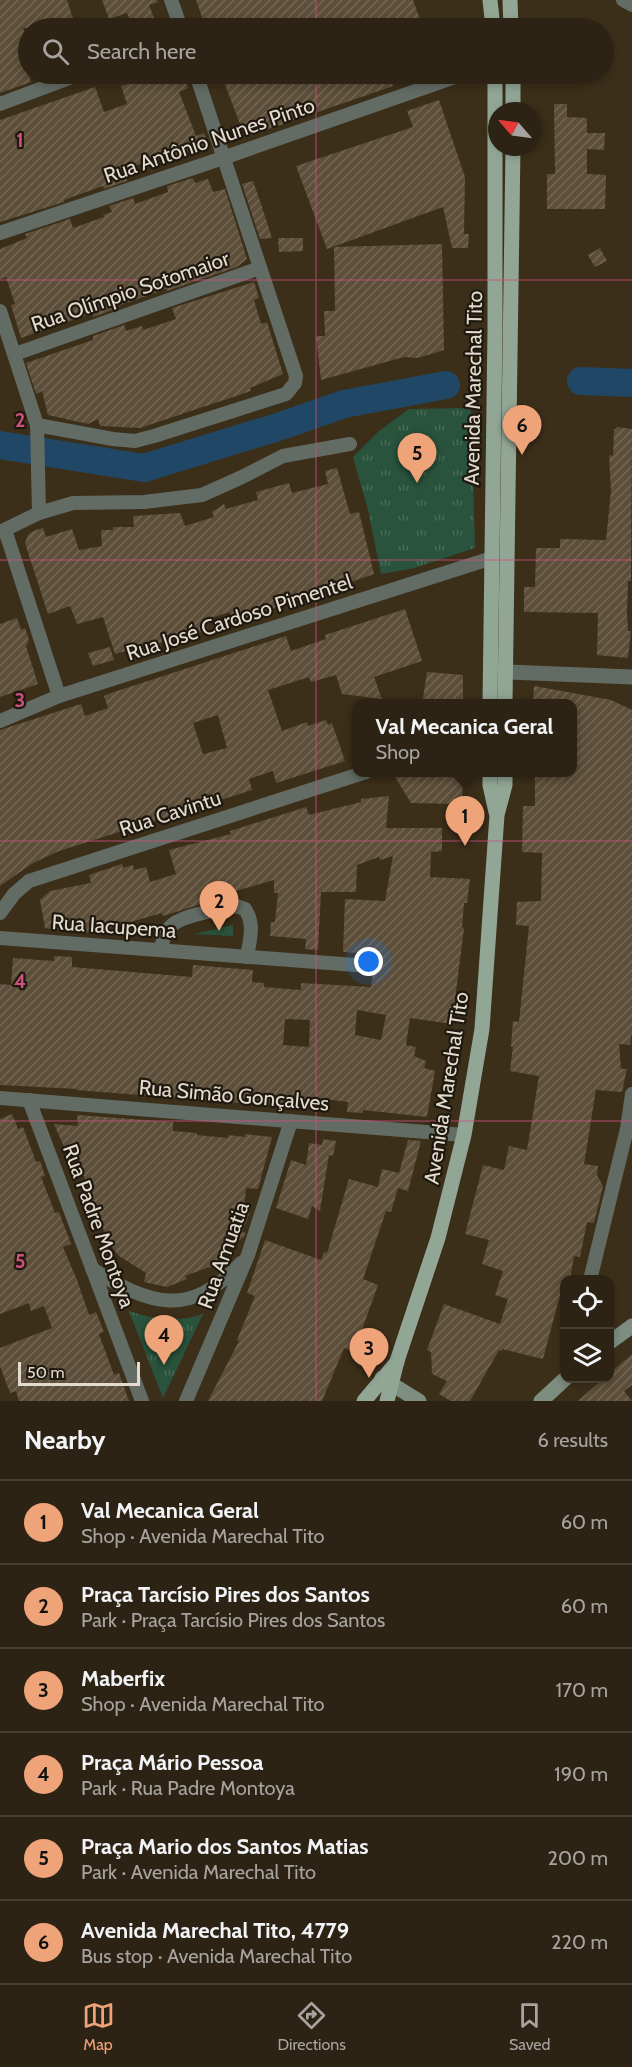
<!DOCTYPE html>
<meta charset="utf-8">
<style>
:root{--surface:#2d2314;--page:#352b1d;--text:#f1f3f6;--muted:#a7a4a0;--line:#484034;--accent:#efa378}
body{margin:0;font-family:Cabin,sans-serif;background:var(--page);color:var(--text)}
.controls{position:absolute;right:18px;bottom:18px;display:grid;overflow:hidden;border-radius:12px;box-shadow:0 3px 9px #0003}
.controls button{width:54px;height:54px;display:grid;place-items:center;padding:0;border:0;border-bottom:2px solid var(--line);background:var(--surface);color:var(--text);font:30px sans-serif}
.compass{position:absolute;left:488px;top:102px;width:54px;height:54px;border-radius:50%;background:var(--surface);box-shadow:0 3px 9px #0003;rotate:298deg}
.scale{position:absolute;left:18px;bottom:15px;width:122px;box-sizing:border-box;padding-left:6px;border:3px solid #e3dbce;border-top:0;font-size:16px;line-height:21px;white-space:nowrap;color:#e3dbce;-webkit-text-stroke:4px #1e180f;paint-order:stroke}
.you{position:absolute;left:369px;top:962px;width:21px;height:21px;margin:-15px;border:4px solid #fff;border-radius:50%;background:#1a73e8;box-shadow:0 0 0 9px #1a73e833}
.badge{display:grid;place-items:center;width:39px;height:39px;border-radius:50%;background:var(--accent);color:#111;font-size:20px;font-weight:700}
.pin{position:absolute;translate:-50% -50px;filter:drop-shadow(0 2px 3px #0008)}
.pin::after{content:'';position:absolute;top:32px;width:21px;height:18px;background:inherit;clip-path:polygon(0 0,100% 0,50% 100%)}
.popup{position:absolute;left:352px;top:699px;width:225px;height:78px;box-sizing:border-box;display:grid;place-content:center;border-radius:12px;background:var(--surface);filter:drop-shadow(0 2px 4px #0005);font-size:20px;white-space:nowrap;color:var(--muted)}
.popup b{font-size:22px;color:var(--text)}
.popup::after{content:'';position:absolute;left:50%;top:100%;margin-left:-12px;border:12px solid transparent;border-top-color:var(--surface)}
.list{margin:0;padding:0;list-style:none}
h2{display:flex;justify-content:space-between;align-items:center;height:78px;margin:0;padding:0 24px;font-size:26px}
h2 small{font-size:20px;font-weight:400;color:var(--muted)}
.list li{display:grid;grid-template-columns:39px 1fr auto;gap:18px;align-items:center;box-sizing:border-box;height:84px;padding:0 24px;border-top:2px solid var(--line)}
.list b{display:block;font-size:22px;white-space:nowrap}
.list p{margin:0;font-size:20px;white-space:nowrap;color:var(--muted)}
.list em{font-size:20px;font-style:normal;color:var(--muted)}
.icon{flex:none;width:33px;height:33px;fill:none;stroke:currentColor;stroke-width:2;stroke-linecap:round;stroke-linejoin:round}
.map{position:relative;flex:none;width:632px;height:1401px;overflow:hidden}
.search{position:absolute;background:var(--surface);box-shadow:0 3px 9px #0003;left:18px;right:18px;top:18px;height:66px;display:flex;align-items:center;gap:15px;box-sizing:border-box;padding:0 21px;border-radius:33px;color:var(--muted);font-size:22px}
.sheet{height:582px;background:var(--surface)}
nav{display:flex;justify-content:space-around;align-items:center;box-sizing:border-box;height:84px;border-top:2px solid var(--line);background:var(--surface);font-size:16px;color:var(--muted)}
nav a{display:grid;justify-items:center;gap:3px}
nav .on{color:var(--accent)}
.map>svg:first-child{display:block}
.park{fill:url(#park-tufts)}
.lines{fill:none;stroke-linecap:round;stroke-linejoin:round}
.river{stroke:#204866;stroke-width:28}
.building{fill:url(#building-hatch);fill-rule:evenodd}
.minor{stroke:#626c64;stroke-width:14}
.tertiary{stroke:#626c64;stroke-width:15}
.secondary{stroke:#7d8d80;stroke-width:15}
.primary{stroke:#92a696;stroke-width:15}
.grid{fill:none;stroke:#cc527e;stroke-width:1.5;stroke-opacity:0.55}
.labels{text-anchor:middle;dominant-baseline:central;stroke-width:4.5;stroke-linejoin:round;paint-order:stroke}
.street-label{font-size:21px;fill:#e3dbce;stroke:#1e180f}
.grid-label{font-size:20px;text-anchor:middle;font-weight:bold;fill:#cc527e;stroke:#1e180f;stroke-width:4.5;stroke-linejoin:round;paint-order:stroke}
</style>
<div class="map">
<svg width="632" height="1401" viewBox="0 0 632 1401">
<defs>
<pattern id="park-tufts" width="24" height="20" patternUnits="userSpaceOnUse" patternTransform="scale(1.5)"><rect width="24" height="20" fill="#29533d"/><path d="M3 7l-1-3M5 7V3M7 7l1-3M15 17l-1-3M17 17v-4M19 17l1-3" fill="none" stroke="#486b58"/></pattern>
<pattern id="building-hatch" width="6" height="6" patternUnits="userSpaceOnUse" patternTransform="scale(1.5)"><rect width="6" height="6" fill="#5c4e38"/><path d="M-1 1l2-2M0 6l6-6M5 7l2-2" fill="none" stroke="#736754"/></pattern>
</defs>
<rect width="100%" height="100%" fill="#3c2f1a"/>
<g class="park">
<polygon points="471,408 475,548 414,568 381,574 368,510 353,457 378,432 409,409"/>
<polygon points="233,925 233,936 194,934"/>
<path d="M129,1311c24,8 49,12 74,3l-40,84z"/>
</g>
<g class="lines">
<g class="river">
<polyline points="581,381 632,383"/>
<polyline points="0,445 144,468 278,427 344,404 446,385"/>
</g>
</g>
<g class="building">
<polygon points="0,0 67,0 76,28 23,28 26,38 24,39 26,44 19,46 31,82 0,93"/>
<polygon points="102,0 157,0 158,2 149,5 158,28 142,28 140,23 132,26 127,13 109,19"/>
<polygon points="196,0 413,0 423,28 206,28"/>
<polygon points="158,74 183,74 188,88 179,92 196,136 204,133 209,146 205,150 193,154 192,151 167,159 167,157 157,160 156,158 124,170 127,181 104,189 103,186 64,200 64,202 0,222 0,120 95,87 104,112 127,104 121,86"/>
<polygon points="221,74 388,74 393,86 245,137"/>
<polygon points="439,100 465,177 464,234 469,234 468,248 452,248 443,207 327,249 296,166 413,127 407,111"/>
<polygon points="554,104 567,104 567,117 587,118 587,133 605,133 604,150 587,149 587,174 606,175 605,209 547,209 547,174 555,174"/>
<polygon points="193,178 195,183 208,179 213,192 225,189 247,259 237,267 167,291 166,289 118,306 118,308 93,317 93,313 21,338 11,305 15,304 6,277 0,279 0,249 27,238 25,234 70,219 73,228 104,217 103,215 112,212 109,206 133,198 135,204 168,192 167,186"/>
<polygon points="253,181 261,204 272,238 260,239 242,184"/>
<polygon points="278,238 303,238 303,251 279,252"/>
<polygon points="442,244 444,350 418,358 404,357 321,380 316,336 325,336 324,311 335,311 334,247"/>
<polygon points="600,248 607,261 595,267 588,255"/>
<polygon points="254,282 259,298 254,300 261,324 267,322 283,374 250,388 251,391 140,428 100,426 98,419 88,424 48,415 42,391 36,394 26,363 93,340 93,336 124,325 126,331 142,326 143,330 176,319 172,308"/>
<polygon points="617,427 632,429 631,581 628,581 627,612 628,631 631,631 628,658 597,655 598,613 524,612 524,587 535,587 536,548 560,548 560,539 606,540 611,491 609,455 613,456 614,429 616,429"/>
<polygon points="337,468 350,514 359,512 374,574 233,622 230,612 204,620 208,630 185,638 183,634 160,643 161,646 138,653 136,648 115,654 103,617 77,624 70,606 48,614 25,543 28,535 33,531 43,528 46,537 72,529 79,550 102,546 101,530 113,530 113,527 134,527 133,516 180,513 185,526 214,517 212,512 224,504 226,509 258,500 256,492 289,483 292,493 328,484 325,471"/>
<path d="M405,609l17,52 -48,16 8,22 -40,-5 -6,-19 -25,7 -2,-5 -41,13 14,41 25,-9 1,4 18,-6 2,5 4,-2 13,38 -69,22 -3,-12 -24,8 3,11 -193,61 -26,12 -33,23v-156l81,-26 4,12 23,-8 -4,-12 7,-3 175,-57 5,15 35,-12 -1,-4zM218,715l9,33 -24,6 -10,-31z"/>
<polygon points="17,618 21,630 25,628 29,640 26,646 38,684 0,697 0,624"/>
<polygon points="110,647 114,660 93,666 88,653"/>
<polygon points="427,672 463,675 463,704 422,704"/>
<polygon points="534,686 611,700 632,710 632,1032 630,1045 619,1044 621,1069 627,1069 622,1092 596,1090 584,1164 598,1166 597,1175 603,1186 594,1223 587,1222 580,1257 574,1256 570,1279 564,1280 543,1359 502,1349 502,1351 499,1350 470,1401 451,1401 439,1394 447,1381 432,1374 431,1352 427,1350 444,1304 500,1324 508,1299 495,1295 503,1271 482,1264 489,1240 465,1234 483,1165 504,1170 509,1146 527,1150 539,1076 510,1071 513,1047 511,1047 513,1021 519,1022 529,926 516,925 517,902 541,901 542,853 522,852 523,806 535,806 535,772 573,772 573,704 533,704"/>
<polygon points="392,772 463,772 462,804 411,803"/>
<path d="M389,796l-3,32h56v23l-11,1 -1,25 40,2 -3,24h-3l-2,24 2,1 -12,96 -42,-6 -4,27 10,2 -2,9 12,5 -2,7 11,3 -8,46 -64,-7v3l-16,-1 1,-10 -31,-4 -1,11 -240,-19 2,-1 -78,-4v-101l11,1 2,-27 41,3v-5l18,1v10l120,10 1,-12 60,5 -1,12 12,1v4l37,3v-7l70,4 2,-14 4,-6v-13l-34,-2 2,-53 40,2 8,-45 -13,4 -1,-3 -22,8 -1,27h-35l-3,58 -13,-1 1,-10 -36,-3 1,-14h4l3,-29h-4v-13l-42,12 1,2 -70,22 -1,-3 -53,15v3l-28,2 -36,-5 -5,-28 10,-9 41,-8 -2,-8 33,-11 1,4 10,-3 1,5 12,-3 4,15 26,-8 -7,-24 62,-16 -1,-3 76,-24 3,8 52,-13v-3zM357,1010l29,5 -5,25 -26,-5zM285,1019l25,1 -1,27 -26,-2z"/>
<polygon points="12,1114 18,1129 23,1127 36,1162 40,1161 45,1176 41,1177 55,1213 59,1212 71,1244 63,1247 77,1280 89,1315 96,1312 104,1332 99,1334 114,1375 119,1373 129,1401 19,1401 16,1391 10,1393 0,1366 0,1348 52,1328 44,1306 31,1311 29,1303 0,1314 0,1119"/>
<polygon points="77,1115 173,1122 173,1131 197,1133 197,1135 228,1138 228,1135 245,1137 245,1134 272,1137 258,1189 246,1188 244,1209 250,1212 242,1232 246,1233 244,1237 225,1249 220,1260 214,1263 215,1265 185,1276 187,1279 167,1287 144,1282 146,1273 119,1256 102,1234 105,1232 91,1205 84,1176 77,1176 54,1124 78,1126"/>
<polygon points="323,1139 336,1141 333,1156 329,1155 320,1211 312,1206 308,1219 276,1208 291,1160 306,1165 309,1143 322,1145"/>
<polygon points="408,1140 421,1141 408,1191 398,1188 391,1212 386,1211 363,1279 378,1285 354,1352 344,1348 322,1401 208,1401 239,1341 237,1340 255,1296 247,1293 265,1240 321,1260 324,1252 327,1253 349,1179 378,1187 382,1169 399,1173"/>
<polygon points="632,1354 632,1385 624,1391 632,1401 578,1401 604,1378 609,1378 609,1374"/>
</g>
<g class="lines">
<g class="minor">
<polyline points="171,0 181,28"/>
<polyline points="623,0 632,5"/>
<polyline points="0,104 80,74"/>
<polyline points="0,233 223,158 464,74"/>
<polyline points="0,311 37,425 39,513"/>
<polyline points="15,354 260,268"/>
<polyline points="37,425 113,439 135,441 154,436 286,394 295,383 296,376 196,74"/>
<polyline points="5,530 59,696"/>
<polyline points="0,532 39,513 73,503 144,502 202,495 242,477 283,456 350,444"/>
<polyline points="0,721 59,696 492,558"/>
<polyline points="0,913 14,894 29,881 366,772"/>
<polyline points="0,938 368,966"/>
<path d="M161,950c1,-7 3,-16 8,-22 10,-13 50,-18 67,-22l9,3c10,15 5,30 2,48"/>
<polyline points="0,1098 464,1135"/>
<polyline points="29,1100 142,1401"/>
<path d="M92,1269c58,36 97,50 149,-6"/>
<polyline points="590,1280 627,1129 632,1094"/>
<polyline points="186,1401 248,1255 291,1121"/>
</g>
<polyline class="tertiary" points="505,672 632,677"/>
<g class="secondary">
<polyline points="610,1342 632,1326"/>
<polyline points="382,1378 419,1401"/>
<polyline points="541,1401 566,1378"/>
</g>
<g class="primary">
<polyline points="490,0 493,28"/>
<polyline points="510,0 511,28"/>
<polyline points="513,74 513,111"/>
<polyline points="490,704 495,329 495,74"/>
<polyline points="505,704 513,147"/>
<polyline points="490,772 490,785 496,812"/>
<polyline points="364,1401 397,1362"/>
<polyline points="387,1401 397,1361 438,1238 464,1135 482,1029 497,815 505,785 505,772"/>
</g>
</g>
<path class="grid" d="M316,0v28M316,74v1327M0,280h632M0,560h632M0,841h632M0,1121h632"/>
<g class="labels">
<g class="street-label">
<text transform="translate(209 140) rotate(-19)">Rua Antônio Nunes Pinto</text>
<text transform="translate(130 291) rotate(-19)">Rua Olímpio Sotomaior</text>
<text transform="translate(473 388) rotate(-89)">Avenida Marechal Tito</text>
<text transform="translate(239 617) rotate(-18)">Rua José Cardoso Pimentel</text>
<text transform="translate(170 813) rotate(-18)">Rua Cavintu</text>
<text transform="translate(114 926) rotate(4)">Rua Iacupema</text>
<text transform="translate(446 1088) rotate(-81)">Avenida Marechal Tito</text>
<text transform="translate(234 1095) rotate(5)">Rua Simão Gonçalves</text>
<text transform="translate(99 1226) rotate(70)">Rua Padre Montoya</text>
<text transform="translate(223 1255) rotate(-70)">Rua Amuatia</text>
</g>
</g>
<g class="grid-label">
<text x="20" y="147">1</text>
<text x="20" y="427">2</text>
<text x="20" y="707">3</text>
<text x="20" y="988">4</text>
<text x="20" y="1268">5</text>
</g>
</svg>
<div class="controls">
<button><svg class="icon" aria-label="locate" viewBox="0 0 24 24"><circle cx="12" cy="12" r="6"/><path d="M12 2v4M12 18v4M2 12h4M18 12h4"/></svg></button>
<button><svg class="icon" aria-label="layers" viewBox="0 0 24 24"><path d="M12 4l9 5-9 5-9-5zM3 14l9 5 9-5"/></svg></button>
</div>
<svg class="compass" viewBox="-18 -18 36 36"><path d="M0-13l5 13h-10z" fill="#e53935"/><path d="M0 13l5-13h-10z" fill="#a7a4a0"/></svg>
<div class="scale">50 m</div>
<div class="you"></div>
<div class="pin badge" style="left:465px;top:846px">1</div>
<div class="popup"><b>Val Mecanica Geral</b>Shop</div>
<div class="pin badge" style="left:219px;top:931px">2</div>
<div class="pin badge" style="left:369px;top:1378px">3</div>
<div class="pin badge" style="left:164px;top:1365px">4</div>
<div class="pin badge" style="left:417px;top:483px">5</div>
<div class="pin badge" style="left:522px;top:455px">6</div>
<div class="search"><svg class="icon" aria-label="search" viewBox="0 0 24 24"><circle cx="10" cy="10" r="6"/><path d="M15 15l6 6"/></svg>Search here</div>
</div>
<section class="sheet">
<h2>Nearby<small>6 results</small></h2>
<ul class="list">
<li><span class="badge">1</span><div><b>Val Mecanica Geral</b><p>Shop · Avenida Marechal Tito</p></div><em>60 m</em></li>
<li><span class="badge">2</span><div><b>Praça Tarcísio Pires dos Santos</b><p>Park · Praça Tarcísio Pires dos Santos</p></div><em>60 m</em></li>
<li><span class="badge">3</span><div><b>Maberfix</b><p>Shop · Avenida Marechal Tito</p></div><em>170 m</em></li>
<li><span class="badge">4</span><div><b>Praça Mário Pessoa</b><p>Park · Rua Padre Montoya</p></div><em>190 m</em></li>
<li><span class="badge">5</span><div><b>Praça Mario dos Santos Matias</b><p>Park · Avenida Marechal Tito</p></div><em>200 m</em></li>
<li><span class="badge">6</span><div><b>Avenida Marechal Tito, 4779</b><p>Bus stop · Avenida Marechal Tito</p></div><em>220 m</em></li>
</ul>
</section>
<nav>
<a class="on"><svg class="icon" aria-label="map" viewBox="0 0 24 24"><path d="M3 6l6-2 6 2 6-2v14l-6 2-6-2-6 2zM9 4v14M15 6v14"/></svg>Map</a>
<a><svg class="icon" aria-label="directions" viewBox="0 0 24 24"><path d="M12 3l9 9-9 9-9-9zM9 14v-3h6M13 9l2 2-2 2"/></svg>Directions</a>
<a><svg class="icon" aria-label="saved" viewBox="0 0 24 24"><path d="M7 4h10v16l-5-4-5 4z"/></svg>Saved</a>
</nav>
